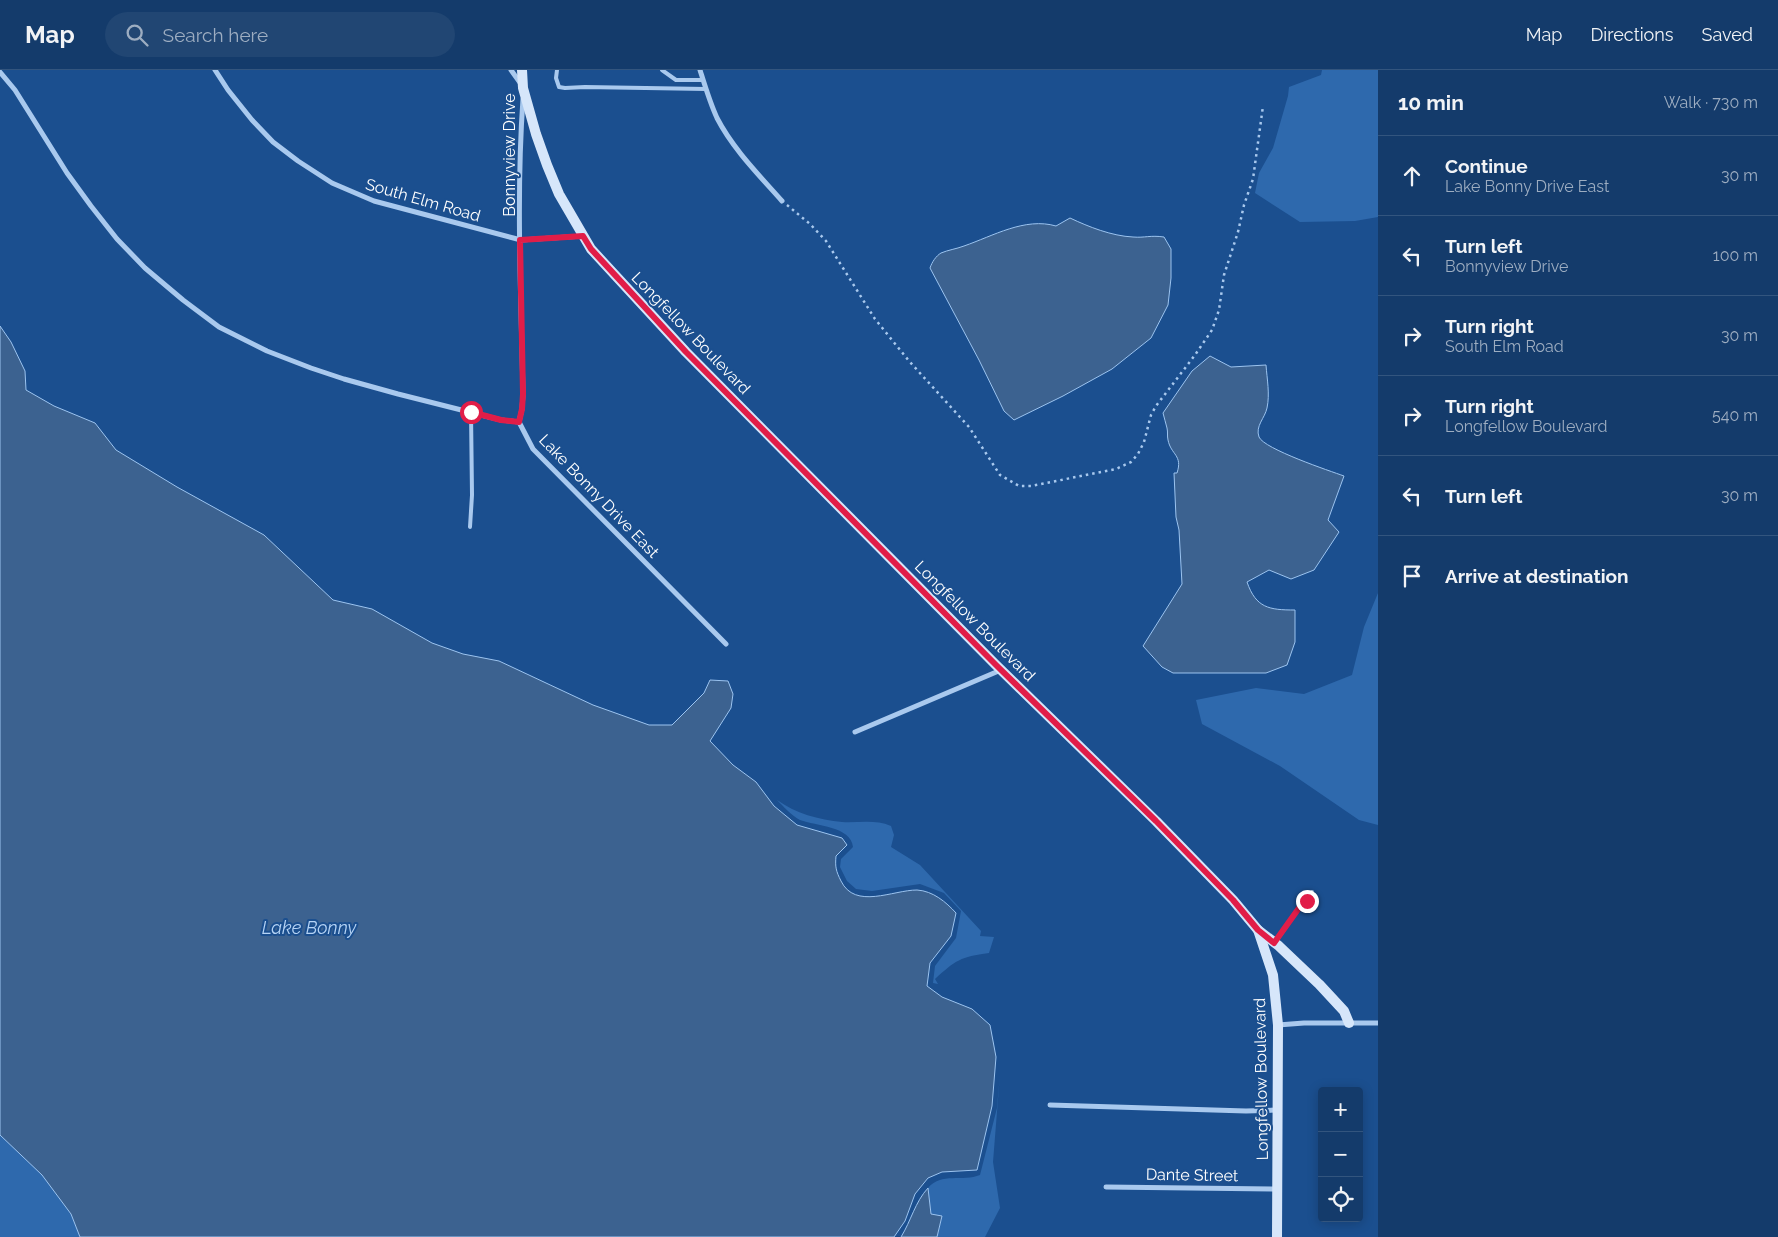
<!DOCTYPE html>
<meta charset="utf-8">
<style>
:root{--surface:#143b6b;--page:#214673;--text:#f1f3f6;--muted:#9dadc1;--line:#33557e}
body{margin:0;font-family:Raleway,sans-serif;background:var(--page);color:var(--text)}
.controls{position:absolute;right:15px;bottom:15px;display:grid;overflow:hidden;border-radius:5px;box-shadow:0 2px 12px #0003}
.controls button{width:45px;height:45px;display:grid;place-items:center;padding:0;border:0;border-bottom:1px solid var(--line);background:var(--surface);color:var(--text);font:25px sans-serif}
.stop{position:absolute;width:15px;height:15px;margin:-11px;border:4px solid #e11d48;border-radius:50%;background:#fff}
.stop.end{background:#e11d48;border-color:#fff;box-shadow:0 1px 5px #0008}
.list{margin:0;padding:0;list-style:none}
h2{display:flex;justify-content:space-between;align-items:center;height:65px;margin:0;padding:0 20px;font-size:21px}
h2 small{font-size:16px;font-weight:400;color:var(--muted)}
.list li{display:grid;grid-template-columns:32px 1fr auto;gap:15px;align-items:center;box-sizing:border-box;height:80px;padding:0 20px;border-top:1px solid var(--line)}
.list b{display:block;font-size:19px;white-space:nowrap}
.list p{margin:0;font-size:16px;white-space:nowrap;color:var(--muted)}
.list em{font-size:16px;font-style:normal;color:var(--muted)}
.icon{flex:none;width:28px;height:28px;fill:none;stroke:currentColor;stroke-width:2;stroke-linecap:round;stroke-linejoin:round}
.map{position:relative;flex:none;width:1378px;height:1167px;overflow:hidden}
header{display:flex;align-items:center;gap:30px;box-sizing:border-box;height:70px;padding:0 25px;background:var(--surface);border-bottom:1px solid var(--line)}
header strong{font-size:24px}
nav{display:flex;gap:28px;margin-inline-start:auto;font-size:18px}
.search{width:350px;height:45px;background:var(--page);display:flex;align-items:center;gap:12px;box-sizing:border-box;padding:0 18px;border-radius:28px;color:var(--muted);font-size:19px}
main{display:flex}
aside{flex:1;background:var(--surface)}
.map>svg:first-child{display:block}
.green{fill:#2e69ad}
.water{fill:#3c6290;stroke:#9cc4f0}
.lines{fill:none;stroke-linecap:round;stroke-linejoin:round}
.path{stroke:#a9c9ee;stroke-width:2.5;stroke-dasharray:2.5 4;stroke-linecap:butt}
.lane{stroke:#a9c9ee;stroke-width:4}
.street{stroke:#a9c9ee;stroke-width:5}
.secondary{stroke:#d6e6fa;stroke-width:10}
.route{stroke:#e11d48;stroke-width:6}
.labels{text-anchor:middle;dominant-baseline:central;stroke-width:4;stroke-linejoin:round;paint-order:stroke}
.street-label{font-size:16px;fill:#fff;stroke:#1b4f8f}
.water-label{font-size:18px;font-style:italic;fill:#b5d3f5;stroke:#1b4f8f}
</style>
<header>
<strong>Map</strong>
<div class="search"><svg class="icon" aria-label="search" viewBox="0 0 24 24"><circle cx="10" cy="10" r="6"/><path d="M15 15l6 6"/></svg>Search here</div>
<nav><a>Map</a><a>Directions</a><a>Saved</a></nav>
</header>
<main>
<div class="map">
<svg width="1378" height="1167" viewBox="0 0 1378 1167">
<rect width="100%" height="100%" fill="#1b4f8f"/>
<g class="green">
<polygon points="1322,0 1378,0 1378,147 1355,151 1300,152 1255,123 1259,103 1273,78 1288,26 1289,17 1321,5"/>
<polygon points="1378,523 1378,755 1359,750 1280,696 1202,654 1196,630 1256,618 1304,624 1352,605 1364,557"/>
<path d="M777,730c18,13 42,20 65,22 17,1 33,-3 49,4l3,9 -3,12 29,18 61,66 -1,5 14,1 -5,16c-29,4 -33,7 -54,26l3,5 -5,-1 2,-17 21,-28 5,-27 -17,-18 -24,-9 -48,7 -16,-2 -9,-8 -7,-14 1,-8 12,-12c-2,-21 -37,-21 -53,-27 -8,-4 -17,-14 -23,-20z"/>
<path d="M1000,1004l-7,88 7,46 -15,29h-48l5,-20 -11,-3 -3,-26c13,-16 35,-6 52,-13l17,-67z"/>
<polygon points="0,1065 42,1104 71,1144 80,1167 0,1167"/>
</g>
<g class="water">
<path d="M1070,148c19,9 42,18 63,19 12,1 17,-2 31,0l7,12v29l-3,27 -17,33 -39,31 -49,27 -49,24 -10,-9 -25,-51 -49,-92c2,-6 6,-12 11,-15 7,-3 15,-4 23,-7 29,-10 61,-29 92,-20z"/>
<path d="M0,256l11,16 14,29 1,19 28,16 41,17 21,27 61,37 87,48 69,65 39,9 60,34 31,11 36,7 94,44 56,20h23l32,-32 6,-13 18,1 5,13 -2,14 -21,33 23,24 23,17 18,24 23,19 45,13 5,7 -11,11c-1,11 0,15 5,25 14,29 52,9 76,9 16,1 29,12 39,23l-5,23 -21,27 -3,23 15,11 30,12 18,16 6,32 -4,49 -15,64 -35,2 -14,6 -13,16 -10,27 -11,16h-814l-9,-23 -29,-39 -42,-40z"/>
<path d="M1210,286l21,11 35,-2c1,14 4,29 1,43 -2,10 -12,18 -8,29 5,12 71,34 85,39l-16,44 11,12 -25,38 -23,9 -22,-9 -22,12c9,26 22,28 48,28v32l-8,23 -21,8h-93l-11,-6 -19,-21 39,-62 -3,-54 -3,-13 -2,-44h3c6,-18 -6,-18 -9,-33 -1,-4 0,-8 -1,-12 -1,-5 -3,-10 -4,-15l29,-42z"/>
<path d="M928,1118l3,26 11,2 -5,21h-36c10,-16 14,-35 27,-49z"/>
</g>
<g class="lines">
<polyline class="path" points="787,135 810,154 826,171 875,249 909,291 969,357 1000,405 1019,416 1031,416 1116,399 1131,392 1138,384 1144,372 1151,345 1156,336 1195,285 1212,260 1219,240 1224,205 1238,162 1244,135 1253,109 1263,36"/>
<g class="lane">
<polyline points="557,0 556,8 559,17 565,18 585,17 706,19"/>
<polyline points="662,0 676,10 703,10"/>
<polyline points="470,457 472,425 471,342"/>
<polyline points="1276,871 1299,838 1311,826 1312,822"/>
</g>
<g class="street">
<polyline points="215,0 228,20 252,50 273,72 298,91 332,113 374,131 521,170 583,166"/>
<polyline points="511,0 521,14"/>
<path d="M700,0c5,16 10,33 17,48 16,31 42,57 65,83"/>
<polyline points="0,2 15,20 67,103 91,136 117,169 145,198 183,230 219,257 267,281 311,298 344,309 398,324 501,350 519,352 533,379 726,574"/>
<path d="M519,352l3,-13 1,-15c-2,-98 -7,-197 0,-295"/>
<polyline points="855,662 1001,600"/>
<polyline points="1278,955 1304,953 1378,953"/>
<polyline points="1050,1035 1246,1041 1277,1040"/>
<polyline points="1106,1117 1277,1119"/>
</g>
<g class="secondary">
<polyline points="522,0 523,18 536,64 547,95 559,124 591,179 686,282 996,595 1156,751 1233,830 1258,860 1273,905 1278,955 1277,1167"/>
<polyline points="1258,860 1279,876 1319,914 1344,941 1349,953"/>
</g>
</g>
<g class="lines">
<polyline class="route" points="471,342 501,350 519,352 522,339 523,324 520,170 583,166 591,179 686,282 996,595 1156,751 1233,830 1258,860 1274,873 1299,838 1307,831"/>
</g>
<g class="labels">
<g class="street-label">
<text transform="translate(509 85) rotate(-90)">Bonnyview Drive</text>
<text transform="translate(423 130) rotate(16)">South Elm Road</text>
<text transform="translate(691 263) rotate(46)">Longfellow Boulevard</text>
<text transform="translate(599 426) rotate(46)">Lake Bonny Drive East</text>
<text transform="translate(975 551) rotate(45)">Longfellow Boulevard</text>
<text transform="translate(1261 1009) rotate(-91)">Longfellow Boulevard</text>
<text transform="translate(1192 1105) rotate(1)">Dante Street</text>
</g>
<g class="water-label">
<text x="309" y="857">Lake Bonny</text>
</g>
</g>
</svg>
<div class="controls">
<button>+</button>
<button>−</button>
<button><svg class="icon" aria-label="locate" viewBox="0 0 24 24"><circle cx="12" cy="12" r="6"/><path d="M12 2v4M12 18v4M2 12h4M18 12h4"/></svg></button>
</div>
<div class="stop" style="left:471px;top:342px"></div>
<div class="stop end" style="left:1307px;top:831px"></div>
</div>
<aside>
<h2>10 min<small>Walk · 730 m</small></h2>
<ul class="list">
<li><svg class="icon" aria-label="ahead" viewBox="0 0 24 24"><path d="M12 20V5M6 11l6-6 6 6"/></svg><div><b>Continue</b><p>Lake Bonny Drive East</p></div><em>30 m</em></li>
<li><svg class="icon" aria-label="left" viewBox="0 0 24 24"><path d="M17 20v-9H6M10 6l-5 5 5 5"/></svg><div><b>Turn left</b><p>Bonnyview Drive</p></div><em>100 m</em></li>
<li><svg class="icon" aria-label="right" viewBox="0 0 24 24"><path d="M7 20v-9h11M14 6l5 5-5 5"/></svg><div><b>Turn right</b><p>South Elm Road</p></div><em>30 m</em></li>
<li><svg class="icon" aria-label="right" viewBox="0 0 24 24"><path d="M7 20v-9h11M14 6l5 5-5 5"/></svg><div><b>Turn right</b><p>Longfellow Boulevard</p></div><em>540 m</em></li>
<li><svg class="icon" aria-label="left" viewBox="0 0 24 24"><path d="M17 20v-9H6M10 6l-5 5 5 5"/></svg><div><b>Turn left</b></div><em>30 m</em></li>
<li><svg class="icon" aria-label="arrive" viewBox="0 0 24 24"><path d="M6 21V4h12l-3 4 3 4H6"/></svg><div><b>Arrive at destination</b></div></li>
</ul>
</aside>
</main>
